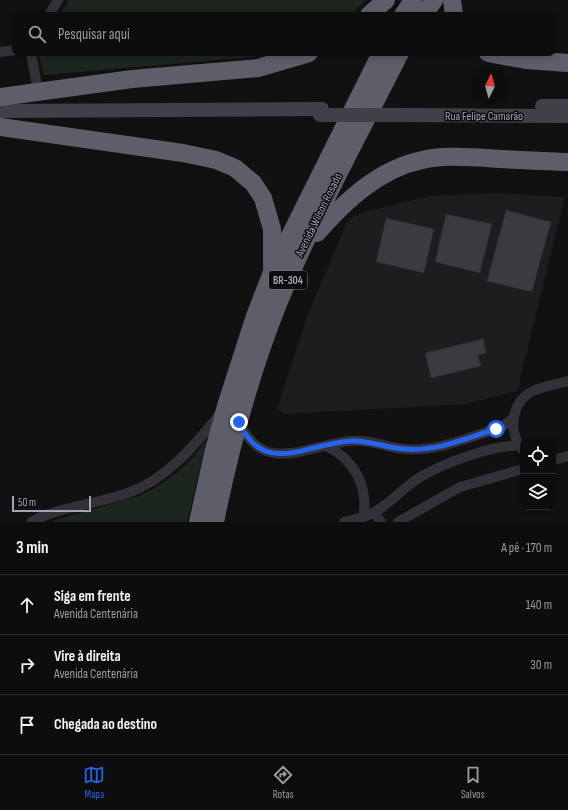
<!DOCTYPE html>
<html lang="pt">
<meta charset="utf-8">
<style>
:root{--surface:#0d0d0e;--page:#161617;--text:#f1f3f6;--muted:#9a9c9e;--line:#2d2d2e;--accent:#2563eb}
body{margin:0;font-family:"Sofia Sans Condensed",sans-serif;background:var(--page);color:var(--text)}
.controls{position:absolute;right:12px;bottom:12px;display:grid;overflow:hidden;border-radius:8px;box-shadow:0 2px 6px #0003}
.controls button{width:36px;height:36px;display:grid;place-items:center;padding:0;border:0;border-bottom:1px solid var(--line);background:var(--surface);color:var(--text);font:20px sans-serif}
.compass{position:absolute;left:472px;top:68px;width:36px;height:36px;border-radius:50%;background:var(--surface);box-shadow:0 2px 6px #0003;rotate:6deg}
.scale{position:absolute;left:12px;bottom:10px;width:79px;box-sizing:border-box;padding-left:4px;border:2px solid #a1a4b4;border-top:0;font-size:11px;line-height:14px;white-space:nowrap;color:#a1a4b4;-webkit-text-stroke:3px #0c0c0d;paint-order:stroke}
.stop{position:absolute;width:12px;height:12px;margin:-9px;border:3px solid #2563eb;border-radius:50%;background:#fff}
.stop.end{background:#2563eb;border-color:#fff;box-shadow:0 1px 4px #0008}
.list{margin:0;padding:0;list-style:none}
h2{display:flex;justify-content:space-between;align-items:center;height:52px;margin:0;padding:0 16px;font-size:17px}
h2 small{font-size:13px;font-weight:400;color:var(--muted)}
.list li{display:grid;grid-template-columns:26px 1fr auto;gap:12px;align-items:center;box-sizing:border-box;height:60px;padding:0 16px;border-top:1px solid var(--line)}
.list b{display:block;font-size:15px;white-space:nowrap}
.list p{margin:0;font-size:13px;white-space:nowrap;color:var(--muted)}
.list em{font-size:13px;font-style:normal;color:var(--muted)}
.icon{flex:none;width:22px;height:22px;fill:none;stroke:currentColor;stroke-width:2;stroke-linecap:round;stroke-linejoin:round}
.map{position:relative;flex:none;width:568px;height:522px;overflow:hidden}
.search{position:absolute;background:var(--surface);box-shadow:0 2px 6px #0003;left:12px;right:12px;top:12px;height:44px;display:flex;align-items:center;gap:10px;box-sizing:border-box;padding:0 14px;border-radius:8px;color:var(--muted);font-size:15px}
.sheet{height:232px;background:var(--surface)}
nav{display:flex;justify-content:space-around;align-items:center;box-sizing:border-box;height:56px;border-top:1px solid var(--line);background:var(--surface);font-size:11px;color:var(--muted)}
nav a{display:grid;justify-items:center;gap:2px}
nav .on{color:var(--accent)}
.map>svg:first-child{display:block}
.built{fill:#1d1d1f}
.green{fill:#1d251f}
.building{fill:#3a3b40;stroke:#2b2a2e}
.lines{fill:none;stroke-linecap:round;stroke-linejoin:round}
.street{stroke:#323137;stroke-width:10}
.secondary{stroke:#3f4048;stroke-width:14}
.highway{stroke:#5d5e69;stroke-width:18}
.secondary-bridge{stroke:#3f4048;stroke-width:14}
.route{stroke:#2563eb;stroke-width:5}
.labels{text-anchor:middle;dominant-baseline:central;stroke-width:3;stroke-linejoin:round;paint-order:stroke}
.shield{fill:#0c0c0d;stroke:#747682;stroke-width:1}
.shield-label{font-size:11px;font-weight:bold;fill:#a1a4b4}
.street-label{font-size:12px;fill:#a1a4b4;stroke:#0c0c0d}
</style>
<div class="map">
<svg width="568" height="522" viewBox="0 0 568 522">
<rect width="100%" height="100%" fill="#111112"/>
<polygon class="built" points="496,193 565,197 517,391 466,404 284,414 277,409 308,314 348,220 361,213 430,196"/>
<g class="green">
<polygon points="69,0 366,0 351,15 60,15"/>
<polygon points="38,53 268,53 253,57 44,75"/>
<path d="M207,439l-20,83h-133l1,-2 84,-24c29,-13 50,-31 68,-57z"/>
</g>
<g class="building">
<polygon points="506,210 551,222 532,292 487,281"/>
<polygon points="446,214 492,224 480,273 435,262"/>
<polygon points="386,218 434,229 424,273 376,262"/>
<polygon points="483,339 486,353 478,355 481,366 431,378 425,353"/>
</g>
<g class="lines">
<g class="street">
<polyline points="49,15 58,0"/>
<polyline points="0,52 15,50"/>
<polyline points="31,53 38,91"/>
<path d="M240,423c23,53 68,22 110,18 19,-2 36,6 54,8 32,3 63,-11 92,-20l10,-5 7,-6"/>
<path d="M326,446c28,13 43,41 37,71"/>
<path d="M523,450c-16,-18 -12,-50 12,-60 10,-4 22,-6 33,-9"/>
<polyline points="553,460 568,456"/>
<polyline points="374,513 381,522"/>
<path d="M31,522c29,-16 66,-18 97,-29 39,-14 67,-48 92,-79"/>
<path d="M344,522c10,-3 20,-4 29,-9 19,-10 31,-27 49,-37 23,-13 72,-32 98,-30"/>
<polyline points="398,522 460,487 523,469"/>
</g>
<g class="secondary">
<polyline points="542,106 568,106"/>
<polyline points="0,111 322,109"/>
<polyline points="399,115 568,116"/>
</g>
<g class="highway">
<polyline points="452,0 454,15"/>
<polyline points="369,15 386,0"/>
<polyline points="403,15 413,0"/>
<polyline points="424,15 434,0"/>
<polyline points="488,53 526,60 568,63"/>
<polyline points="0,97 132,79 258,68 309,53"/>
<polyline points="0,127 183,153 216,160 235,168 253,183 263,198 272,229 272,267"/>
<path d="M317,233c28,-32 62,-64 105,-73 21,-5 43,-3 64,-2 27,2 55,3 82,4"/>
<polyline points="198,522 214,450 226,406 254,319 272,272 381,53"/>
<path d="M215,522c15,-74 35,-148 63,-218 35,-86 80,-168 122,-251"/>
</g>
<polyline class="secondary-bridge" points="320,115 399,115"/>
</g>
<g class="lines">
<path class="route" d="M239,422c25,56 68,21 112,19 19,-1 35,7 54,8 31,3 62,-11 91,-20"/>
</g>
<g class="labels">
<rect class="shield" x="269" y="271" width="38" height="18" rx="3"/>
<g class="shield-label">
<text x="288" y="280">BR-304</text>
</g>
<g class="street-label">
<text x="484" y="116">Rua Felipe Camarão</text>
<text transform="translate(319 215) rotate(-64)">Avenida Wilson Rosado</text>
</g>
</g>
</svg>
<div class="controls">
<button><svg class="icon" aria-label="locate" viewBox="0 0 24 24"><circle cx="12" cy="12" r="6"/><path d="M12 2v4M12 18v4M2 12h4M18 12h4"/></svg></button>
<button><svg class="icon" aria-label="layers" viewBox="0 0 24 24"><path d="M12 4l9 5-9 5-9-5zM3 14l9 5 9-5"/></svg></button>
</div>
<svg class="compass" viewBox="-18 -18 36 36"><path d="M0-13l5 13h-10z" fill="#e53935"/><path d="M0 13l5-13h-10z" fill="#9a9c9e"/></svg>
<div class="scale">50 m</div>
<div class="stop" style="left:496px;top:429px"></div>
<div class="stop end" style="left:239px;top:422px"></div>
<div class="search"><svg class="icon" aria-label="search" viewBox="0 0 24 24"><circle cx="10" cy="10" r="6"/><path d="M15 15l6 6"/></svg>Pesquisar aqui</div>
</div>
<section class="sheet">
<h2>3 min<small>A pé · 170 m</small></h2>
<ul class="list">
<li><svg class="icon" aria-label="ahead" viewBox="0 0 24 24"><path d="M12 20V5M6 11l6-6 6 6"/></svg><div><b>Siga em frente</b><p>Avenida Centenária</p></div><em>140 m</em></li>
<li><svg class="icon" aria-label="right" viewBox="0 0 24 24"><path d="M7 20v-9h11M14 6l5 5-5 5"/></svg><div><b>Vire à direita</b><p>Avenida Centenária</p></div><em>30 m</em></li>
<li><svg class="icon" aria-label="arrive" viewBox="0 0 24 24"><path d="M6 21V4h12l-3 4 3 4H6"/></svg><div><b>Chegada ao destino</b></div></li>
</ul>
</section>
<nav>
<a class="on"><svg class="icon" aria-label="map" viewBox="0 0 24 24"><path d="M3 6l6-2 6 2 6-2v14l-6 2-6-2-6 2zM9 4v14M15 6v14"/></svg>Mapa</a>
<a><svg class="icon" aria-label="directions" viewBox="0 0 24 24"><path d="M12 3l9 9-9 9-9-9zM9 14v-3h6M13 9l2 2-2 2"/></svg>Rotas</a>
<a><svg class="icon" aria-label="saved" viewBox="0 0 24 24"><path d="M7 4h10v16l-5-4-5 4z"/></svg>Salvos</a>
</nav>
